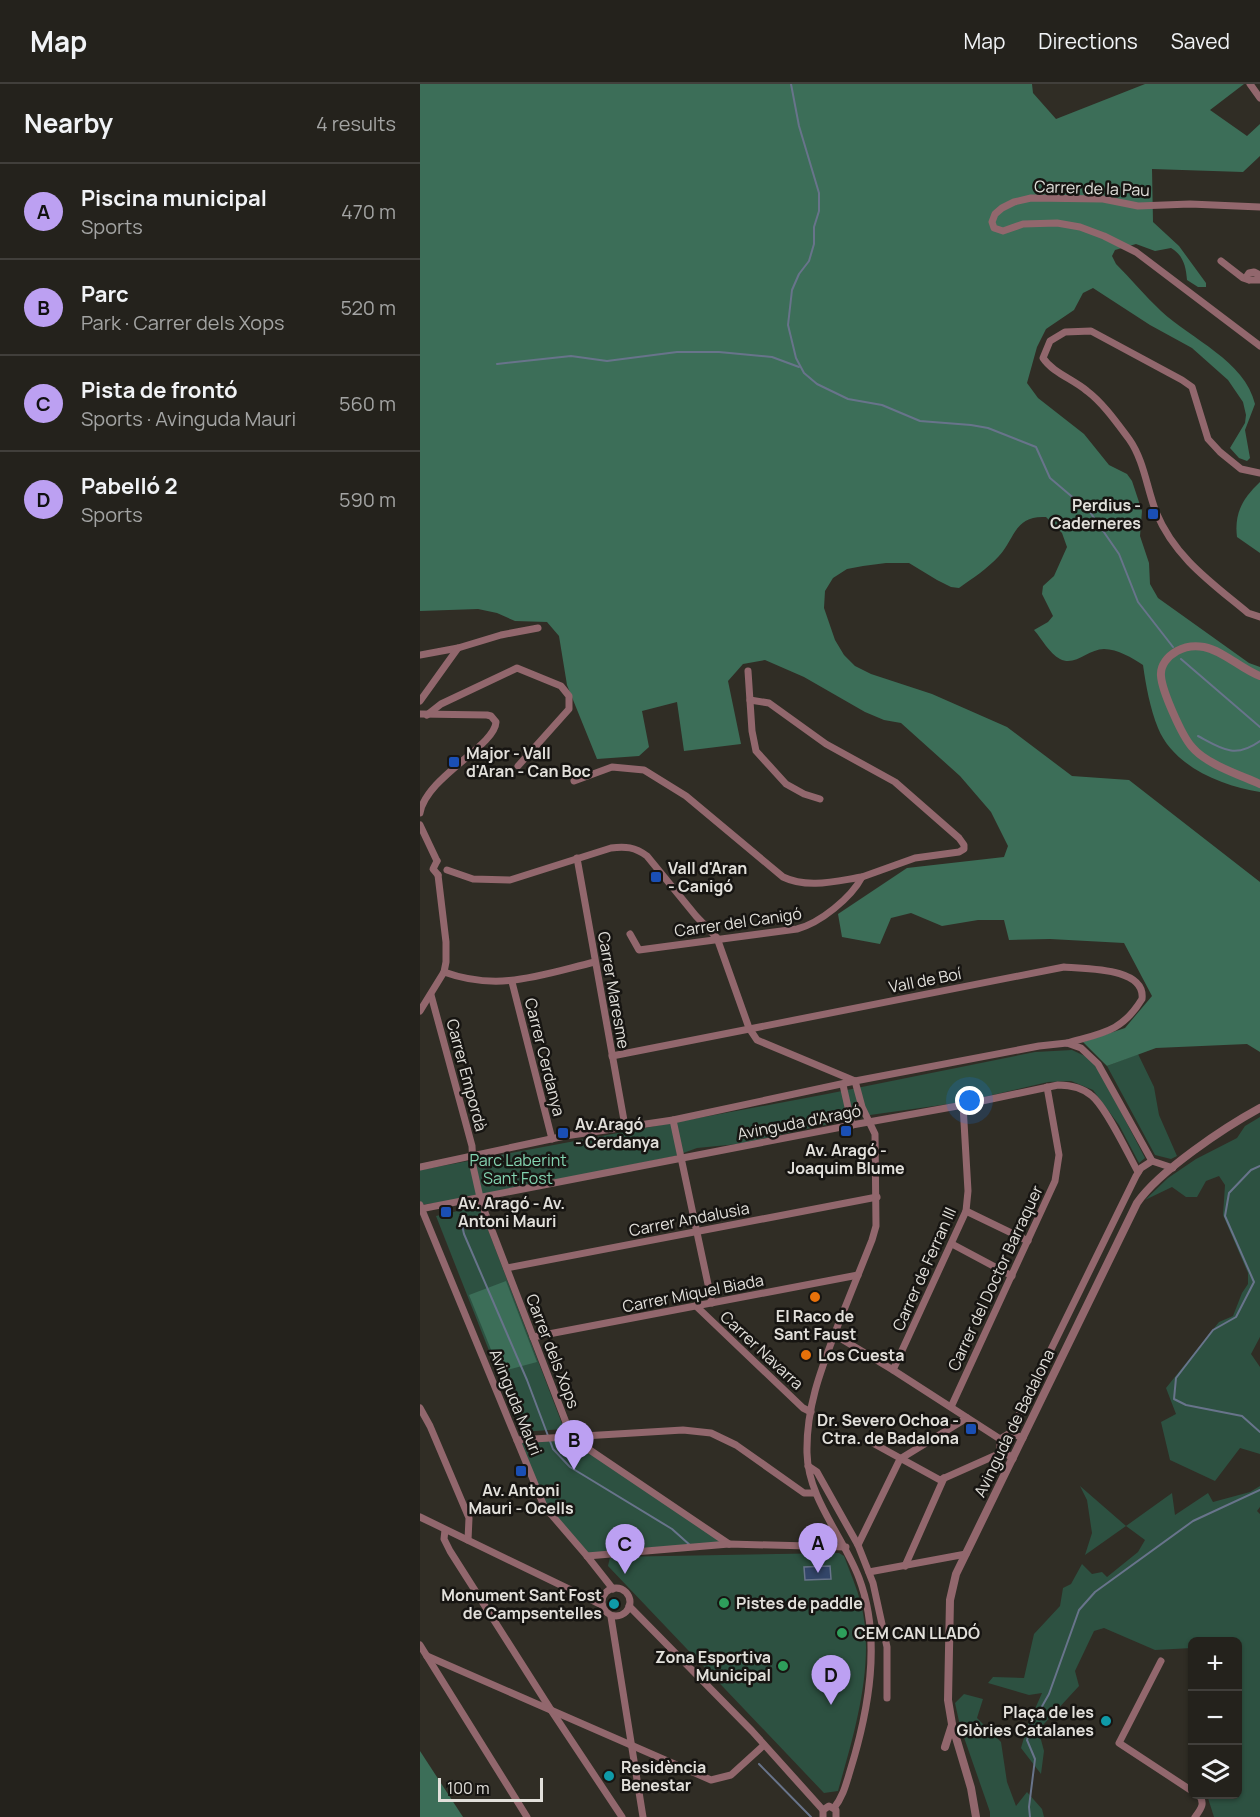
<!DOCTYPE html>
<meta charset="utf-8">
<style>
:root{--surface:#24221c;--page:#302f29;--text:#f1f3f6;--muted:#a3a4a3;--line:#413f3b;--accent:#bca0f2}
body{margin:0;font-family:Manrope,sans-serif;background:var(--page);color:var(--text)}
.controls{position:absolute;right:18px;bottom:18px;display:grid;overflow:hidden;border-radius:9px;box-shadow:0 2px 4px #0004}
.controls button{width:54px;height:54px;display:grid;place-items:center;padding:0;border:0;border-bottom:2px solid var(--line);background:var(--surface);color:var(--text);font:30px sans-serif}
.scale{position:absolute;left:18px;bottom:15px;width:105px;box-sizing:border-box;padding-left:6px;border:3px solid #e2e0db;border-top:0;font-size:16px;line-height:21px;white-space:nowrap;color:#e2e0db;-webkit-text-stroke:4px #171512;paint-order:stroke}
.you{position:absolute;left:550px;top:1017px;width:21px;height:21px;margin:-15px;border:4px solid #fff;border-radius:50%;background:#1a73e8;box-shadow:0 0 0 9px #1a73e833}
.badge{display:grid;place-items:center;width:39px;height:39px;border-radius:50%;background:var(--accent);color:#111;font-size:20px;font-weight:700}
.pin{position:absolute;translate:-50% -50px;filter:drop-shadow(0 2px 3px #0008)}
.pin::after{content:'';position:absolute;top:32px;width:21px;height:18px;background:inherit;clip-path:polygon(0 0,100% 0,50% 100%)}
.list{margin:0;padding:0;list-style:none}
h2{display:flex;justify-content:space-between;align-items:center;height:78px;margin:0;padding:0 24px;font-size:26px}
h2 small{font-size:20px;font-weight:400;color:var(--muted)}
.list li{display:grid;grid-template-columns:39px 1fr auto;gap:18px;align-items:center;box-sizing:border-box;height:96px;padding:0 24px;border-top:2px solid var(--line)}
.list b{display:block;font-size:22px;white-space:nowrap}
.list p{margin:0;font-size:20px;white-space:nowrap;color:var(--muted)}
.list em{font-size:20px;font-style:normal;color:var(--muted)}
.icon{flex:none;width:33px;height:33px;fill:none;stroke:currentColor;stroke-width:2;stroke-linecap:round;stroke-linejoin:round}
.map{position:relative;flex:none;width:840px;height:1733px;overflow:hidden}
header{display:flex;align-items:center;gap:36px;box-sizing:border-box;height:84px;padding:0 30px;background:var(--surface);border-bottom:2px solid var(--line)}
header strong{font-size:28px}
nav{display:flex;gap:33px;margin-inline-start:auto;font-size:21px}
main{display:flex}
aside{flex:1;background:var(--surface)}
.map>svg:first-child{display:block}
.green{fill:#2d5141}
.forest{fill:#3c6e58}
.water{fill:#334669;stroke:#68748b;stroke-width:1.5}
.lines{fill:none;stroke-linecap:round;stroke-linejoin:round}
.stream{stroke:#68748b;stroke-width:2}
.minor{stroke:#92676d;stroke-width:7}
.tertiary{stroke:#92676d;stroke-width:8}
.transit-dot{fill:#1a4fb4;stroke:#171512;stroke-width:2}
.food-dot{fill:#e8710a;stroke:#171512;stroke-width:2}
.leisure-dot{fill:#2e9e5b;stroke:#171512;stroke-width:2}
.culture-dot{fill:#0f9aa8;stroke:#171512;stroke-width:2}
.labels{text-anchor:middle;dominant-baseline:central;stroke-width:5;stroke-linejoin:round;paint-order:stroke}
.street-label{font-size:16px;fill:#e2e0db;stroke:#171512}
.poi-label{font-size:16px;font-weight:bold;fill:#e2e0db;stroke:#171512;text-anchor:start}
.park-label{font-size:16px;fill:#84d4b1;stroke:#171512}
</style>
<header>
<strong>Map</strong>
<nav><a>Map</a><a>Directions</a><a>Saved</a></nav>
</header>
<main>
<aside>
<h2>Nearby<small>4 results</small></h2>
<ul class="list">
<li><span class="badge">A</span><div><b>Piscina municipal</b><p>Sports</p></div><em>470 m</em></li>
<li><span class="badge">B</span><div><b>Parc</b><p>Park · Carrer dels Xops</p></div><em>520 m</em></li>
<li><span class="badge">C</span><div><b>Pista de frontó</b><p>Sports · Avinguda Mauri</p></div><em>560 m</em></li>
<li><span class="badge">D</span><div><b>Pabelló 2</b><p>Sports</p></div><em>590 m</em></li>
</ul>
</aside>
<div class="map">
<svg width="840" height="1733" viewBox="0 0 840 1733">
<rect width="100%" height="100%" fill="#302d25"/>
<g class="green">
<polygon points="652,966 667,973 678,984 725,1074 719,1079 699,1041 673,1006 651,997 628,998 543,1018 450,1031 318,1060 277,1064 255,1072 37,1116 0,1121 0,1086 407,1010 615,968"/>
<polygon points="718,970 734,1003 739,1031 757,1072 751,1075 735,1071 687,982"/>
<polygon points="840,1033 840,1253 831,1270 840,1283 840,1370 820,1364 795,1397 750,1376 741,1338 756,1330 746,1304 799,1238 813,1232 822,1209 828,1200 828,1189 803,1131 805,1101 799,1092 786,1097 777,1113 766,1113 752,1103 725,1116 748,1094 776,1075 817,1054 825,1042"/>
<polygon points="59,1122 144,1345 101,1348 16,1132"/>
<polygon points="152,1354 309,1460 167,1472 124,1422 97,1356"/>
<polygon points="660,1402 706,1442 752,1409 755,1431 788,1409 793,1418 830,1408 840,1402 840,1423 837,1427 840,1430 840,1733 794,1733 787,1711 818,1710 818,1558 772,1558 772,1564 735,1566 684,1544 674,1547 655,1587 659,1602 624,1640 620,1652 624,1667 621,1690 601,1664 607,1643 622,1609 609,1611 568,1599 573,1593 604,1594 614,1550 640,1522 643,1504 651,1500 662,1480 672,1490 682,1488 687,1493 718,1468 725,1456 706,1442 665,1471 672,1449 667,1416"/>
<path d="M419,1469l5,3c6,16 13,32 17,48 15,59 -7,130 -23,187l-14,2 -216,-227 2,-9z"/>
<polygon points="544,1610 563,1615 557,1634 581,1658 587,1698 596,1722 607,1708 622,1725 624,1733 570,1733 570,1728 540,1642 535,1619"/>
</g>
<g class="forest">
<path d="M0,0h612l1,9 23,26 89,-35h99l-34,26 37,26 13,-12v32l-17,16 -91,-3 1,53 26,24 27,37v4h-8l-11,-7c-1,-14 -4,-25 -16,-32l-16,3 -19,-7 -21,6 -3,6 4,8c15,15 29,32 45,47 30,28 84,50 94,93l-10,26 5,28 -3,3 -8,-3 -9,-10 15,-25 1,-8 -3,-13 -15,-22 -36,-32 -42,-23 -57,-37 -10,5 -9,17 -28,19 -9,18 -10,36 11,15 46,36 25,31 18,9 5,7 10,30 -2,25 9,27 1,21 8,14 91,65 11,4v125c-38,-6 -86,-25 -102,-64 -8,-20 -12,-42 -15,-63 -11,-7 -25,-16 -39,-16 -16,0 -29,18 -44,10 -11,-6 -18,-20 -26,-29l14,-8 5,-6 -11,-22 1,-8 11,-10 13,-29 -5,-14 -16,-16c-32,-2 -31,22 -47,39 -12,13 -26,22 -40,32l-8,-1 -14,-7 -28,-17h-23l-23,3 -16,3 -14,9 -8,13 -1,17 11,32 9,15 11,11 16,8 61,20 75,33 65,49 57,4 131,102v170l-13,-8 -91,4 -49,18 -24,-24 42,-14 27,-32 -28,-53 -74,-4 -41,1 -5,-20h-26l-36,6 -31,-13 -20,5 -11,26 -38,-7 -4,-23 69,-46 97,-11 4,-11 -17,-34 -31,-36 -59,-53 -17,-3 -19,-8 -61,-35 -39,-17 -22,4 -15,17 13,63 -57,7 -7,-49 -35,9 7,36 -10,9 -42,3 -30,-74 -8,-49 -12,-14 -32,-1 -18,-8 -19,-4 -58,2z"/>
<path d="M840,398v71l-23,-16c-3,-24 6,-39 23,-55z"/>
<polygon points="86,1197 117,1278 80,1288 49,1211"/>
<polygon points="0,1667 43,1733 0,1733"/>
</g>
<polygon class="water" points="410,1482 411,1495 385,1496 384,1483"/>
<g class="lines">
<g class="stream">
<polyline points="371,0 379,42 399,109 399,127 394,143 394,160 389,177 379,190 372,206 368,241 376,274 384,289 397,300 428,315 462,321 500,337 551,341 568,344 616,363 630,394 670,428 699,470 718,518 753,563"/>
<polyline points="77,280 151,272 187,277 257,268 299,268 352,273 379,283"/>
<polyline points="761,575 840,643"/>
<path d="M778,652c24,13 37,23 62,5"/>
<polyline points="840,1082 831,1086 809,1109 805,1132 834,1198 816,1233 793,1246 756,1294 754,1315 766,1321 822,1332 840,1348"/>
<polyline points="40,1132 44,1150 107,1296 133,1365 150,1383 252,1445 271,1462"/>
<polyline points="339,1680 391,1733"/>
<polyline points="610,1733 609,1723 615,1675 607,1656 612,1640 629,1610 659,1526 675,1508 773,1437 840,1406"/>
</g>
<g class="minor">
<polyline points="830,0 840,14"/>
<polyline points="840,123 770,120 718,122 683,115 611,114 594,118 582,124 575,130 572,138 574,144 583,147 603,140 637,139 660,143 684,152 716,168 840,262"/>
<polyline points="801,177 823,194 829,196"/>
<polyline points="840,191 834,188 829,189 827,192 829,196 840,196"/>
<path d="M840,389l-19,-4 -21,-17 -12,-13 -16,-52 -10,-7 -91,-49 -26,1 -15,9 -7,17c10,15 30,21 44,33 16,12 30,32 42,48 15,21 18,50 27,73 19,46 56,71 92,101l12,4"/>
<polyline points="0,571 38,564"/>
<polyline points="328,587 332,647 336,667 366,700 384,710 400,715"/>
<polyline points="0,617 38,564 81,551 118,544"/>
<path d="M0,630l67,1 4,1 5,6c-1,24 -70,55 -76,91"/>
<polyline points="7,631 21,620 97,584 141,602 149,612 149,625 98,682"/>
<path d="M154,697l38,-14 32,3 42,26 97,81c25,12 53,4 79,0"/>
<polyline points="0,741 17,777"/>
<polyline points="157,774 205,1042"/>
<polyline points="17,777 13,785 18,791"/>
<path d="M27,786l26,9 37,1 101,-32c14,-2 24,-1 36,8l49,60 21,22 32,90 8,12 98,41"/>
<path d="M210,850l9,16 158,-21c23,-6 54,-31 65,-52l53,-19 44,-6 5,-3v-4l-5,-7 -64,-56 -69,-38 -57,-41 -19,-3"/>
<path d="M24,888c55,20 97,3 151,-10"/>
<polyline points="92,898 132,1055"/>
<polyline points="11,911 52,1062 53,1082 61,1118 152,1354 309,1460"/>
<polyline points="0,927 24,888 26,878 26,858 18,791"/>
<path d="M192,972l452,-89c21,2 82,0 78,32 -20,33 -40,34 -75,44"/>
<polyline points="423,1001 432,1041"/>
<polyline points="253,1036 292,1219"/>
<polyline points="0,1083 145,1052 253,1036 435,997 619,962 647,959 661,964 678,980 732,1077 753,1084"/>
<polyline points="0,1121 124,1422 167,1472 193,1505"/>
<path d="M0,1125l432,-84 111,-20 95,-20c13,0 24,2 34,11 14,11 36,58 46,76"/>
<polyline points="546,1127 608,1157"/>
<polyline points="532,1160 592,1192"/>
<polyline points="87,1184 457,1113"/>
<polyline points="276,1222 383,1324 391,1328"/>
<polyline points="415,1251 473,1286 580,1355"/>
<polyline points="113,1253 438,1191"/>
<polyline points="473,1286 546,1127 548,1107 543,1021"/>
<polyline points="531,1323 635,1097 639,1071 627,1003"/>
<polyline points="0,1324 10,1342 49,1434 48,1456"/>
<polyline points="590,1349 716,1092 721,1084 732,1077"/>
<polyline points="580,1355 580,1364 593,1375"/>
<polyline points="580,1355 590,1349 603,1354"/>
<polyline points="97,1356 263,1346 291,1349 316,1361 384,1409 395,1409"/>
<polyline points="449,1357 520,1396 583,1368"/>
<polyline points="388,1382 397,1388 438,1461 453,1499 467,1563 467,1614"/>
<polyline points="0,1433 182,1521"/>
<polyline points="25,1446 24,1455 30,1467 131,1626 202,1733"/>
<polyline points="438,1461 480,1375 547,1334"/>
<polyline points="167,1472 309,1460 426,1463"/>
<polyline points="485,1482 524,1394"/>
<polyline points="449,1488 546,1470"/>
<circle cx="196" cy="1518" r="14"/>
<polyline points="209,1522 332,1647 403,1726"/>
<polyline points="191,1533 223,1733"/>
<polyline points="0,1561 107,1733"/>
<polyline points="7,1572 291,1696 311,1691 344,1661"/>
<polyline points="741,1577 699,1659 772,1707"/>
<path d="M414,1724c9,-11 12,-24 16,-37 19,-61 32,-132 9,-193 -16,-42 -51,-79 -52,-125 -1,-47 15,-86 31,-128 11,-28 23,-57 34,-85l4,-14 -1,-92 -13,-27 -7,-26"/>
<polyline points="403,1733 403,1726 409,1722 416,1726 416,1733"/>
<path d="M775,1733c6,-8 11,-14 3,-23"/>
</g>
<g class="tertiary">
<path d="M840,592c-19,-7 -36,-25 -56,-29 -10,-2 -18,-1 -27,4 -9,5 -17,14 -16,25 1,15 21,60 31,71 14,17 48,28 68,37"/>
<polyline points="525,1663 532,1641"/>
<path d="M556,1733l-5,-29 -19,-64 -4,-24 2,-100 6,-26 181,-371c22,-32 88,-76 123,-95"/>
</g>
</g>
<g class="transit-dot">
<rect x="727" y="424" width="12" height="12" rx="3"/>
<rect x="28" y="672" width="12" height="12" rx="3"/>
<rect x="230" y="787" width="12" height="12" rx="3"/>
<rect x="420" y="1041" width="12" height="12" rx="3"/>
<rect x="137" y="1043" width="12" height="12" rx="3"/>
<rect x="20" y="1122" width="12" height="12" rx="3"/>
<rect x="545" y="1339" width="12" height="12" rx="3"/>
<rect x="95" y="1381" width="12" height="12" rx="3"/>
</g>
<g class="food-dot">
<circle cx="395" cy="1213" r="6"/>
<circle cx="386" cy="1271" r="6"/>
</g>
<g class="leisure-dot">
<circle cx="304" cy="1519" r="6"/>
<circle cx="422" cy="1549" r="6"/>
<circle cx="363" cy="1582" r="6"/>
</g>
<g class="culture-dot">
<circle cx="194" cy="1520" r="6"/>
<circle cx="686" cy="1637" r="6"/>
<circle cx="189" cy="1692" r="6"/>
</g>
<g class="labels">
<g class="street-label">
<text transform="translate(672 104) rotate(2)">Carrer de la Pau</text>
<text transform="translate(318 838) rotate(-8)">Carrer del Canigó</text>
<text transform="translate(505 896) rotate(-11)">Vall de Boí</text>
<text transform="translate(194 906) rotate(80)">Carrer Maresme</text>
<text transform="translate(125 973) rotate(76)">Carrer Cerdanya</text>
<text transform="translate(47 991) rotate(75)">Carrer Empordà</text>
<text transform="translate(379 1038) rotate(-11)">Avinguda d'Aragó</text>
<text transform="translate(269 1135) rotate(-11)">Carrer Andalusia</text>
<text transform="translate(504 1185) rotate(-66)">Carrer de Ferran III</text>
<text transform="translate(575 1194) rotate(-65)">Carrer del Doctor Barraquer</text>
<text transform="translate(273 1209) rotate(-11)">Carrer Miquel Biada</text>
<text transform="translate(342 1266) rotate(43)">Carrer Navarra</text>
<text transform="translate(133 1267) rotate(69)">Carrer dels Xops</text>
<text transform="translate(96 1318) rotate(68)">Avinguda Mauri</text>
<text transform="translate(594 1339) rotate(-64)">Avinguda de Badalona</text>
</g>
<g class="poi-label">
<text x="721" y="421" text-anchor="end">Perdius -<tspan x="721" dy="18">Caderneres</tspan></text>
<text x="46" y="669">Major - Vall<tspan x="46" dy="18">d'Aran - Can Boc</tspan></text>
<text x="248" y="784">Vall d'Aran<tspan x="248" dy="18">- Canigó</tspan></text>
<text x="155" y="1040">Av.Aragó<tspan x="155" dy="18">- Cerdanya</tspan></text>
<text x="426" y="1066" text-anchor="middle">Av. Aragó -<tspan x="426" dy="18">Joaquim Blume</tspan></text>
<text x="38" y="1119">Av. Aragó - Av.<tspan x="38" dy="18">Antoni Mauri</tspan></text>
<text x="395" y="1232" text-anchor="middle">El Raco de<tspan x="395" dy="18">Sant Faust</tspan></text>
<text x="398" y="1271">Los Cuesta</text>
<text x="539" y="1336" text-anchor="end">Dr. Severo Ochoa -<tspan x="539" dy="18">Ctra. de Badalona</tspan></text>
<text x="101" y="1406" text-anchor="middle">Av. Antoni<tspan x="101" dy="18">Mauri - Ocells</tspan></text>
<text x="182" y="1511" text-anchor="end">Monument Sant Fost<tspan x="182" dy="18">de Campsentelles</tspan></text>
<text x="316" y="1519">Pistes de paddle</text>
<text x="434" y="1549">CEM CAN LLADÓ</text>
<text x="351" y="1573" text-anchor="end">Zona Esportiva<tspan x="351" dy="18">Municipal</tspan></text>
<text x="674" y="1628" text-anchor="end">Plaça de les<tspan x="674" dy="18">Glòries Catalanes</tspan></text>
<text x="201" y="1683">Residència<tspan x="201" dy="18">Benestar</tspan></text>
</g>
<g class="park-label">
<text x="98" y="1076">Parc Laberint<tspan x="98" dy="18">Sant Fost</tspan></text>
</g>
</g>
</svg>
<div class="controls">
<button>+</button>
<button>−</button>
<button><svg class="icon" aria-label="layers" viewBox="0 0 24 24"><path d="M12 4l9 5-9 5-9-5zM3 14l9 5 9-5"/></svg></button>
</div>
<div class="scale">100 m</div>
<div class="you"></div>
<div class="pin badge" style="left:398px;top:1489px">A</div>
<div class="pin badge" style="left:154px;top:1386px">B</div>
<div class="pin badge" style="left:205px;top:1490px">C</div>
<div class="pin badge" style="left:411px;top:1621px">D</div>
</div>
</main>
